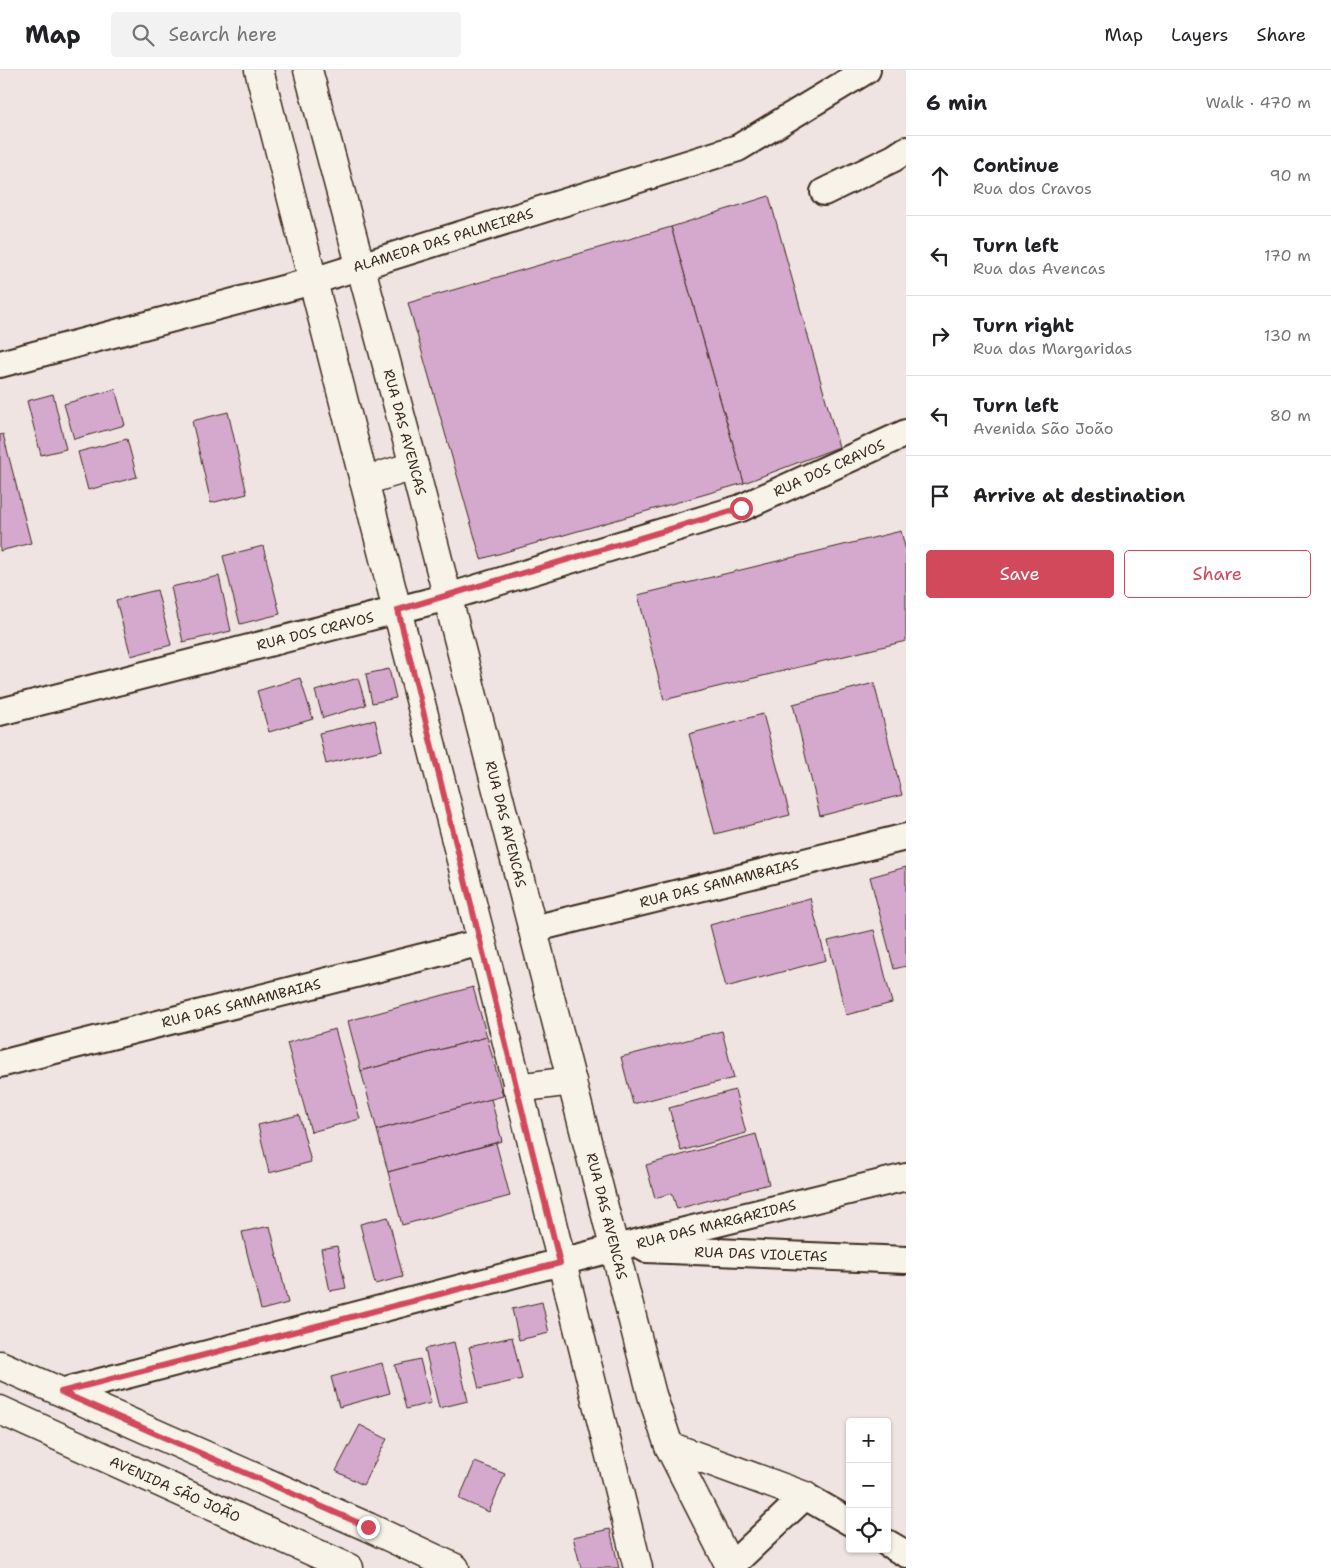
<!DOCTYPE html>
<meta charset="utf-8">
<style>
:root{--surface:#fff;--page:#f2f2f2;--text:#202124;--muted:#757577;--line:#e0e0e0;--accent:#d1495b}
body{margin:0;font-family:"Shantell Sans",sans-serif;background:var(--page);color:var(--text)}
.controls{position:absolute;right:15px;bottom:15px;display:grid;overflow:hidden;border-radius:5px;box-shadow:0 1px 4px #0004}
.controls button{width:45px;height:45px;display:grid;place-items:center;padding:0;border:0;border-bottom:1px solid var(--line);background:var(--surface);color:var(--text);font:25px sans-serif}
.stop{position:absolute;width:15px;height:15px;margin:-11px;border:4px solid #d1495b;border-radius:50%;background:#fff}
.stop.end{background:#d1495b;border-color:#fff;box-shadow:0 1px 5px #0008}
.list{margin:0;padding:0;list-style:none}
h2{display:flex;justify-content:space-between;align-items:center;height:65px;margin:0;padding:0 20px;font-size:21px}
h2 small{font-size:16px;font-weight:400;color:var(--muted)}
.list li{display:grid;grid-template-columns:32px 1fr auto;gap:15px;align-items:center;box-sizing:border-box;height:80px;padding:0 20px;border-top:1px solid var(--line)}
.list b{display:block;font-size:19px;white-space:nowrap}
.list p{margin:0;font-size:16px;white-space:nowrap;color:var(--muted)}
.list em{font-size:16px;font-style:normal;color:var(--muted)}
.actions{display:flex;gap:10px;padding:15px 20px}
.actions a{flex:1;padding:11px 0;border:1px solid var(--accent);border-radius:5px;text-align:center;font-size:18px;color:var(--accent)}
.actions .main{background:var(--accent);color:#fff}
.icon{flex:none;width:28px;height:28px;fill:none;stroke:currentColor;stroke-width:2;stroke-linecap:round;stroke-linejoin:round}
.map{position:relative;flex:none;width:906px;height:1498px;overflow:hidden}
header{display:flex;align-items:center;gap:30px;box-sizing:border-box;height:70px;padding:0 25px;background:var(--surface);border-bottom:1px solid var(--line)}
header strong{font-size:24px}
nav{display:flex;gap:28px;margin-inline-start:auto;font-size:18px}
.search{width:350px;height:45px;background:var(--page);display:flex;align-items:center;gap:12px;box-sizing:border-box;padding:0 18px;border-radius:5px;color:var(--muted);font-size:19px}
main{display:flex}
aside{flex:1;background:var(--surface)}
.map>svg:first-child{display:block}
.building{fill:#d5a9cd;stroke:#3b2a1e}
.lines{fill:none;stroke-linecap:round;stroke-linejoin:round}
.minor-casing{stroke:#3b2a1e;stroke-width:30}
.tertiary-casing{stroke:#3b2a1e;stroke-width:31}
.minor{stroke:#f7f3e8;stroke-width:26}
.tertiary{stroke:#f7f3e8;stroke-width:28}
.route{stroke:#d1495b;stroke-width:6}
.labels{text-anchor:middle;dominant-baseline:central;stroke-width:5;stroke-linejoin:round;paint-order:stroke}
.street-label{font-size:14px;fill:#3b2a1e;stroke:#f7f3e8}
</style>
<header>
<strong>Map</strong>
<div class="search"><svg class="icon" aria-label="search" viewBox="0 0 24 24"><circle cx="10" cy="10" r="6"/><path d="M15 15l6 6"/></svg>Search here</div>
<nav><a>Map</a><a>Layers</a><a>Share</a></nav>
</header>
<main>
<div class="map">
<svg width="906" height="1498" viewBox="0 0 906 1498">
<rect width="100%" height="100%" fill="#f0e4e3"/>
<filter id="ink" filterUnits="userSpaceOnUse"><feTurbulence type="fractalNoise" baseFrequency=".02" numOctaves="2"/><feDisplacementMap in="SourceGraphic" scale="10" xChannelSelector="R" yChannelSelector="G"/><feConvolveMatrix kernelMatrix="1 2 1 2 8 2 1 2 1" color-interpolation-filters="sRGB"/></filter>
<g filter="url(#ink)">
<g class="building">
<polygon points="769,126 839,377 744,413 671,157"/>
<polygon points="671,157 744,413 481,489 408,233"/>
<polygon points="115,319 125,355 74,369 64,334"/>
<polygon points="53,324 66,379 41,385 27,331"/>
<polygon points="228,342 247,424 211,433 192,351"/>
<polygon points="3,364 31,473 0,481 0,365"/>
<polygon points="127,369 137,407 88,420 78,382"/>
<polygon points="901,461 906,481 906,571 664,630 638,525"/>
<polygon points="263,476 280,544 240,554 223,486"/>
<polygon points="219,506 231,561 183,572 171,517"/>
<polygon points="157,520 171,575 131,586 116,530"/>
<polygon points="389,599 396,628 372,633 366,604"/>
<polygon points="300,608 313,649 269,662 257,621"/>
<polygon points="358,608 366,635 323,648 315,621"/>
<polygon points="874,613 902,725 820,746 793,634"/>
<polygon points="763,644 790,745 715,764 689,664"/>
<polygon points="375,650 382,680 326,694 319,663"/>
<polygon points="906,797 906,896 894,899 870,807"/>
<polygon points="810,828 826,890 726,917 710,855"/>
<polygon points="874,860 892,933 846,945 828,871"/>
<polygon points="473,917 487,967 361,1001 348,951"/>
<polygon points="335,959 360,1049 311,1062 287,973"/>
<polygon points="722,961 734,1008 633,1034 621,987"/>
<polygon points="487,967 503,1026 377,1060 361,1001"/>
<polygon points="735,1020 746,1063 681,1081 669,1038"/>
<polygon points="491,1029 502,1071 388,1102 377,1060"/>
<polygon points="299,1045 311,1092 269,1103 258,1055"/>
<polygon points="756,1064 769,1114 677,1139 672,1123 655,1128 646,1095"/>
<polygon points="496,1073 510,1126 402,1155 388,1102"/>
<polygon points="388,1147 403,1207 375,1214 360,1154"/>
<polygon points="270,1156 288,1233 261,1240 242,1162"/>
<polygon points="337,1176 346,1218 330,1221 321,1179"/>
<polygon points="542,1232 549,1263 519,1270 512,1239"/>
<polygon points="512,1267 522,1309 479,1319 469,1277"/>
<polygon points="454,1272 468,1331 439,1338 425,1279"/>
<polygon points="420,1289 431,1333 406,1339 395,1295"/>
<polygon points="382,1293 390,1323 339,1337 331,1307"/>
<polygon points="360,1355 387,1369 363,1415 336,1401"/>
<polygon points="475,1392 505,1404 489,1442 459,1429"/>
<polygon points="610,1459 619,1498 581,1498 573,1467"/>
</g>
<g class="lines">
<g class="minor-casing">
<g id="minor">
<polyline points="824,122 894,88 906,80"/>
<polyline points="0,294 313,211 738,78 867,0"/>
<polyline points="0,642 448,527 741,438 906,363"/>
<polyline points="533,859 906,767"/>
<polyline points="0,994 482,872"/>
<polyline points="646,1179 906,1190"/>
<polyline points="61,1322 615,1178 906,1107"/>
<polyline points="887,1473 906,1484"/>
<polyline points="730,1497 805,1426 850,1452"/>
</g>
</g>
<g class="tertiary-casing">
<g id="tertiary">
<polyline points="259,0 482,872 638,1498"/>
<polyline points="308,0 414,396 652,1325 669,1376 731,1498"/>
<polyline points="364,411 414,396"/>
<polyline points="517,1018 572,1011"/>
<polyline points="0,1295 368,1457 455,1498"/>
<polyline points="0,1340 349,1498"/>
<polyline points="669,1376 805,1426"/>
</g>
</g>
<use href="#minor" class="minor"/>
<use href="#tertiary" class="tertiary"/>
</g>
</g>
<g class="lines" filter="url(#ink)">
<polyline class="route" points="368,1457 61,1322 560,1193 398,540 741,438"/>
</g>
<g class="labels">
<g class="street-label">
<text transform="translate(443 170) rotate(-17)">ALAMEDA DAS PALMEIRAS</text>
<text transform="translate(405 362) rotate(75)">RUA DAS AVENCAS</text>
<text transform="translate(829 398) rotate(-24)">RUA DOS CRAVOS</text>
<text transform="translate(315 561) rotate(-14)">RUA DOS CRAVOS</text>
<text transform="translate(506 754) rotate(76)">RUA DAS AVENCAS</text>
<text transform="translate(719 813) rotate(-14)">RUA DAS SAMAMBAIAS</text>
<text transform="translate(241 933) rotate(-14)">RUA DAS SAMAMBAIAS</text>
<text transform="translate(607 1146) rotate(76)">RUA DAS AVENCAS</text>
<text transform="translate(716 1154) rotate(-14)">RUA DAS MARGARIDAS</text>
<text transform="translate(761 1184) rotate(2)">RUA DAS VIOLETAS</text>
<text transform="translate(175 1419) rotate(24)">AVENIDA SÃO JOÃO</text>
</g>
</g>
</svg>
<div class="controls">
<button>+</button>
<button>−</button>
<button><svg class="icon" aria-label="locate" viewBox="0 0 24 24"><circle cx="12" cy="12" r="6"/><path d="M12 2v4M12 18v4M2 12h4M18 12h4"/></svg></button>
</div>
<div class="stop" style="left:741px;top:438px"></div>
<div class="stop end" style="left:368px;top:1457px"></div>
</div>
<aside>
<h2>6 min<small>Walk · 470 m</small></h2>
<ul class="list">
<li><svg class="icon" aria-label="ahead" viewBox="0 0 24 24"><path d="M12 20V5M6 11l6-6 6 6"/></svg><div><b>Continue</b><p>Rua dos Cravos</p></div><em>90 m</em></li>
<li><svg class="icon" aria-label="left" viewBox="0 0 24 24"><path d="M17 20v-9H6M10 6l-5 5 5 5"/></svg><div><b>Turn left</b><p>Rua das Avencas</p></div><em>170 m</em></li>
<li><svg class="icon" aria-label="right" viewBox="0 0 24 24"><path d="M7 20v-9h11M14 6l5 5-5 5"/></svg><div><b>Turn right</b><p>Rua das Margaridas</p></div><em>130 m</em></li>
<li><svg class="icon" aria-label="left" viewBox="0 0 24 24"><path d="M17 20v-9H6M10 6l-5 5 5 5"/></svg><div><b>Turn left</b><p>Avenida São João</p></div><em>80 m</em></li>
<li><svg class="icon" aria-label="arrive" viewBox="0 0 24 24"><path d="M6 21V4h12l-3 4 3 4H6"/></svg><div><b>Arrive at destination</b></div></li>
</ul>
<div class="actions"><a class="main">Save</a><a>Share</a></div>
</aside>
</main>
